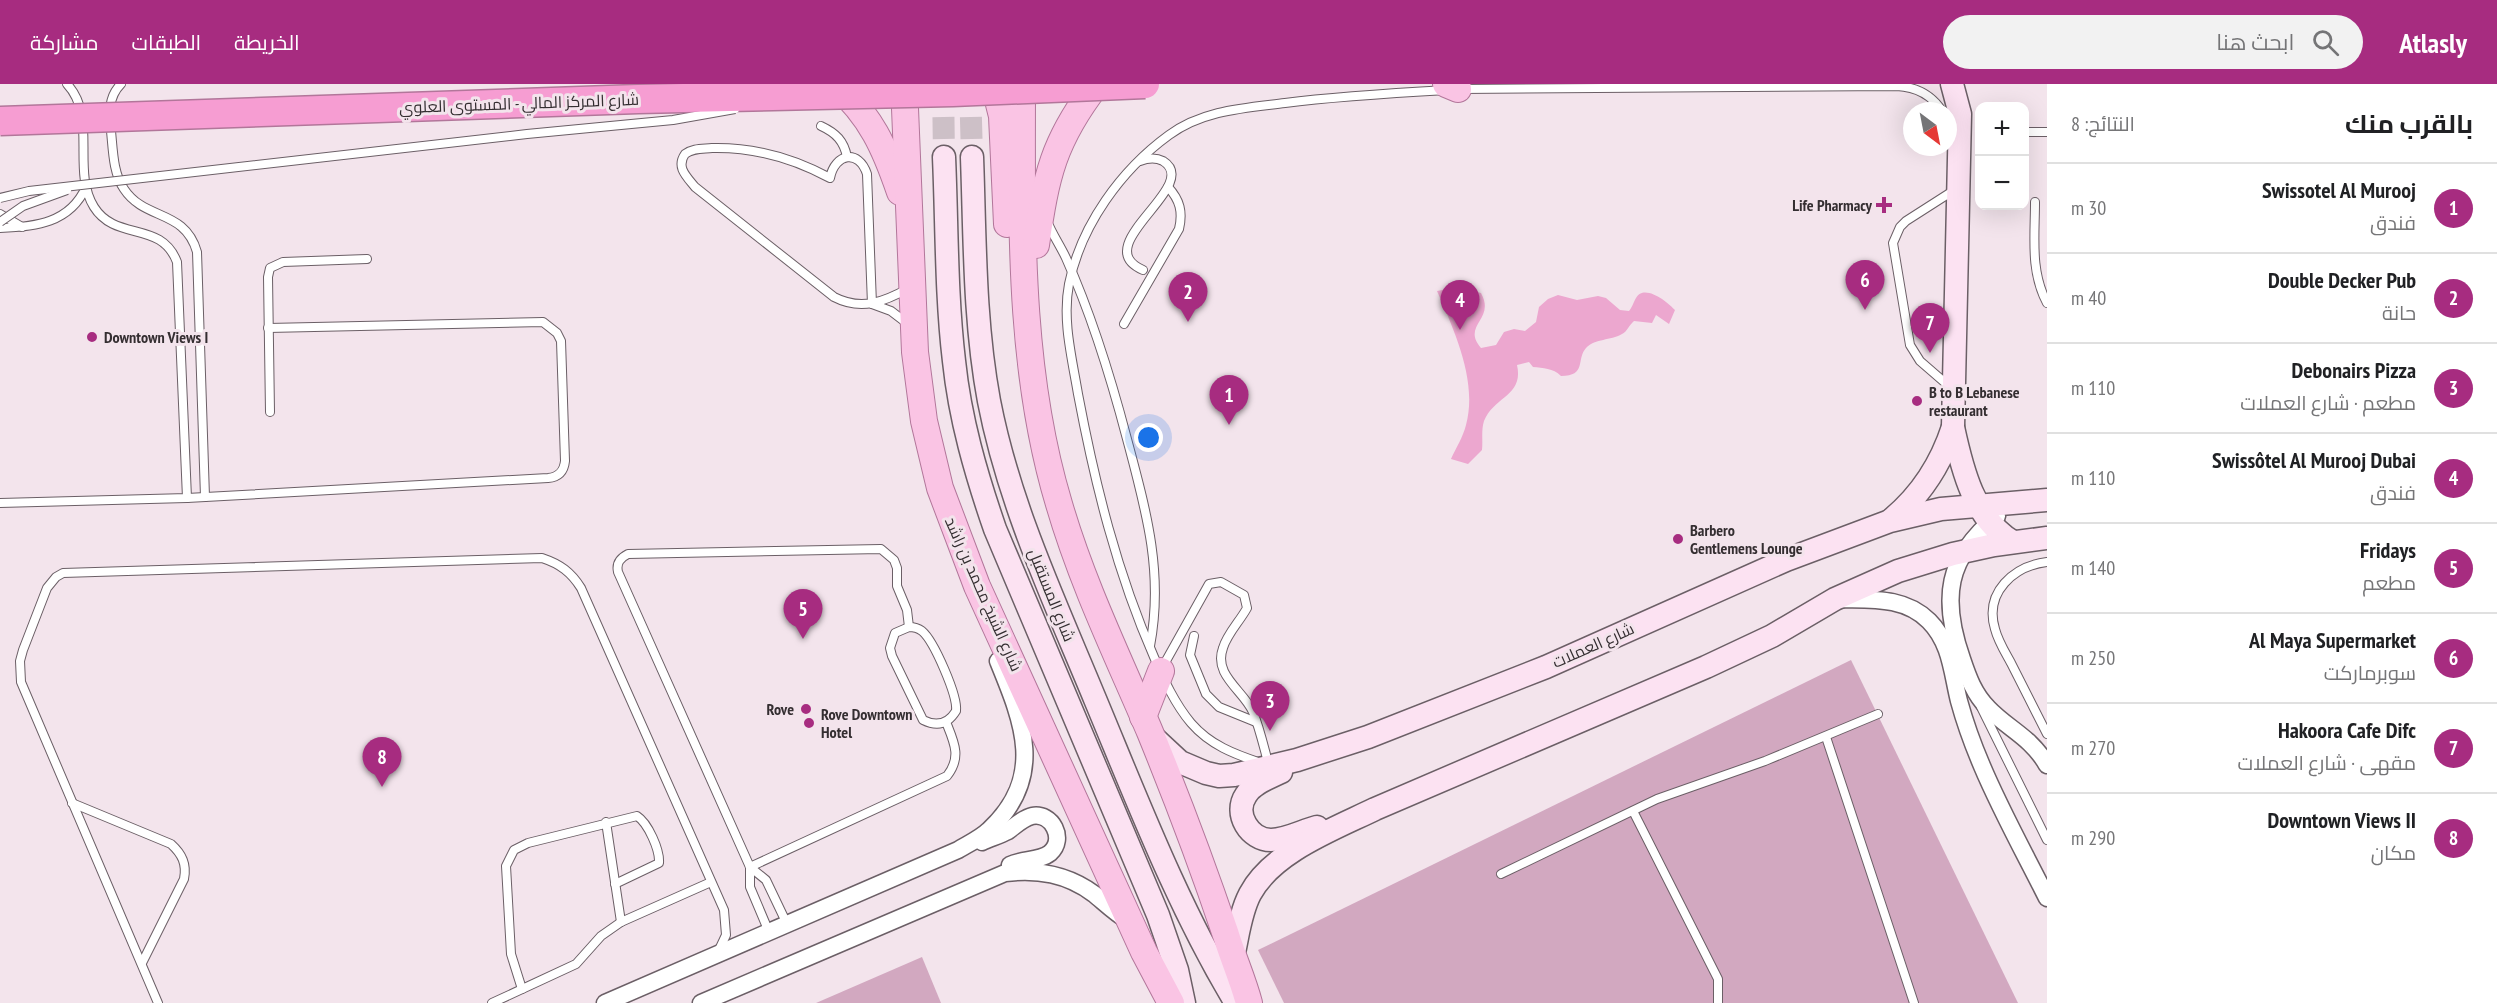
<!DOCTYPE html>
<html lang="ar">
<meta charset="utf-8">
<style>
:root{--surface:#fff;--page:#f2f2f2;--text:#202124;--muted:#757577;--line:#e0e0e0;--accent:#a72c80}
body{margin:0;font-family:"PT Sans Narrow",Cairo,sans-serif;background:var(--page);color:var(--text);direction:rtl}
.controls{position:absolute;right:18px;top:18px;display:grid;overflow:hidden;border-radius:12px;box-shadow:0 6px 24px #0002}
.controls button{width:54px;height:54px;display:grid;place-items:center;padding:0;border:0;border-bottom:2px solid var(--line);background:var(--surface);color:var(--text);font:30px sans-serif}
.compass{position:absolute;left:1903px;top:18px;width:54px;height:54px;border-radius:50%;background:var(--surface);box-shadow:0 6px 24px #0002;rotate:148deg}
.you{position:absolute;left:1149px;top:354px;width:21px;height:21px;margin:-15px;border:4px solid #fff;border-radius:50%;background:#1a73e8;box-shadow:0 0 0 9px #1a73e833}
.badge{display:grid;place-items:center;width:39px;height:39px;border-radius:50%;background:var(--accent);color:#fff;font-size:20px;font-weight:700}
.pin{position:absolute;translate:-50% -50px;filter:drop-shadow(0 2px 3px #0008)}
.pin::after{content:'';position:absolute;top:32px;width:21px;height:18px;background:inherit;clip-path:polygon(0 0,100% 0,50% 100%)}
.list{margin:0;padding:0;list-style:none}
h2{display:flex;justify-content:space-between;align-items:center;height:78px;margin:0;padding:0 24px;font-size:26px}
h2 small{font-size:20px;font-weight:400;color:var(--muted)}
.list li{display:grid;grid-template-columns:39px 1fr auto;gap:18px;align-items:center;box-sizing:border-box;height:90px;padding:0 24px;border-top:2px solid var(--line)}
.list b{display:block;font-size:22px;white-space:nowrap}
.list p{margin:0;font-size:20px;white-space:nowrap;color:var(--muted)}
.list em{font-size:20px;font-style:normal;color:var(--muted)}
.icon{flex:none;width:33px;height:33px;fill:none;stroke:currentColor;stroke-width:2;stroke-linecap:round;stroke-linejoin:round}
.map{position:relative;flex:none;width:2047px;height:919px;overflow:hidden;direction:ltr}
header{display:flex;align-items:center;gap:36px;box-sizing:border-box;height:84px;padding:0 30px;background:var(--accent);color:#fff}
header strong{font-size:28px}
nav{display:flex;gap:33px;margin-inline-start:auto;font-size:21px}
.search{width:420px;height:54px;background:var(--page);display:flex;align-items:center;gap:15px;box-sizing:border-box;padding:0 21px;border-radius:33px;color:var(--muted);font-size:22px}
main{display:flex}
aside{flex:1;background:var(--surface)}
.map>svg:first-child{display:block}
.green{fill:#d2a8c0}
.water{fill:#eca7cf}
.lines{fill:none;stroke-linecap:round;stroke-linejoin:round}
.secondary-tunnel{stroke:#cdc0c7;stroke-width:22;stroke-dasharray:22 11;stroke-linecap:butt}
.lane-casing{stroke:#6b5f66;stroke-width:10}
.street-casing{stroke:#6b5f66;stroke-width:19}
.secondary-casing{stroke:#6b5f66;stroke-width:25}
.primary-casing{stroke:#b2769a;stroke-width:28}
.lane{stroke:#fff;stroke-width:8}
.street{stroke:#fff;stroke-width:16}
.secondary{stroke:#fce2f2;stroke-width:22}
.primary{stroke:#fac4e4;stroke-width:26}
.lane-bridge-casing{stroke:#6b5f66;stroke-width:10;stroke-linecap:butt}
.highway-bridge-casing{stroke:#b2769a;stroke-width:31;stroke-linecap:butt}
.lane-bridge{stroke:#fff;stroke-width:8}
.highway-bridge{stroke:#f69dd2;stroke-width:28}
.poi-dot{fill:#a72c80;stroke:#f3e4ec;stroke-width:2}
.labels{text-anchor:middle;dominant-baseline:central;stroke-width:6;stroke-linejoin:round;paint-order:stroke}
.street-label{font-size:16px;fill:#342e31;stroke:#f3e4ec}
.poi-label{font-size:16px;font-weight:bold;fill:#342e31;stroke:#f3e4ec;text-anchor:start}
</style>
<header>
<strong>Atlasly</strong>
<div class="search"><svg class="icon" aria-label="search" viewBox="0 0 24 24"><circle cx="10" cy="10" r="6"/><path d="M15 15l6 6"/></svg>ابحث هنا</div>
<nav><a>الخريطة</a><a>الطبقات</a><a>مشاركة</a></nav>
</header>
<main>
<aside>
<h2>بالقرب منك<small>النتائج: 8</small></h2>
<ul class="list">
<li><span class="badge">1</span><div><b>Swissotel Al Murooj</b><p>فندق</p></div><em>30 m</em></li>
<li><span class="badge">2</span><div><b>Double Decker Pub</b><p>حانة</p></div><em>40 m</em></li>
<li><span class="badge">3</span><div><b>Debonairs Pizza</b><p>مطعم · شارع العملات</p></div><em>110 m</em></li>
<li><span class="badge">4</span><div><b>Swissôtel Al Murooj Dubai</b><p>فندق</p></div><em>110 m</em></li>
<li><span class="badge">5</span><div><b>Fridays</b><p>مطعم</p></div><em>140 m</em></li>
<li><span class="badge">6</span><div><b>Al Maya Supermarket</b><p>سوبرماركت</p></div><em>250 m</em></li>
<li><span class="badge">7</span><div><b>Hakoora Cafe Difc</b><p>مقهى · شارع العملات</p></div><em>270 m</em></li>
<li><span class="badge">8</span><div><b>Downtown Views II</b><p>مكان</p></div><em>290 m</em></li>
</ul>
</aside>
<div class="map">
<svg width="2047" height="919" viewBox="0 0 2047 919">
<rect width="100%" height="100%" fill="#f3e4ec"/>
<g class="green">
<polygon points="1851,576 2018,919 1284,919 1258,866"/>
<polygon points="922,873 941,919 816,919"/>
</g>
<path class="water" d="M1459,203l22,6c15,27 -20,32 0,55l15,-3 8,-13 10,-3 11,2 11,-9 3,-15 9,-8 10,-4 19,5 21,-4 8,2 14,12 9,1c4,-5 4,-8 7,-13 8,-15 32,4 39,12l-6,14 -13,-9 -4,8 -18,-2c-5,4 -7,11 -12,13 -12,7 -26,4 -36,14 -10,11 1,28 -25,28 -8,-8 -18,-8 -28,-9l-4,-5 -12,3c7,31 -23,31 -33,56 -3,9 -1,19 -2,29l-14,14 -17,-5c5,-11 12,-22 15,-34 12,-44 -12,-95 -29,-134z"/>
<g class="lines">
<g class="secondary-tunnel">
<polyline points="943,0 944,73"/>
<polyline points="970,0 972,73"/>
</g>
<g class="lane-casing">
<g id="lane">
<path d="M67,0c31,33 4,86 27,123 22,35 67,13 83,55l10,236"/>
<path d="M121,0c-13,13 -12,30 -10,47 2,19 2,42 13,58 21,32 61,20 73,63l8,245"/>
<path d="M1460,5l437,-3c19,1 34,8 45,25"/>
<path d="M821,42c15,7 23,15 26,31"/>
<polyline points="2024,48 2047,48"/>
<path d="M1140,77c8,-3 15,-4 23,0 40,25 -77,84 -20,109"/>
<path d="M2035,118c0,35 -5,69 12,101"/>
<polyline points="0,130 22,143"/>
<path d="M1047,137c5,13 13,24 19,37 26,58 45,120 61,181 19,71 37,134 23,207"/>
<path d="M0,144c35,-1 70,-5 86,-41"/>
<path d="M872,220l-5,-130c-8,-25 -32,-21 -37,4 -37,-20 -76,-31 -118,-30 -10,1 -19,0 -27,6 -9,13 1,22 10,33l139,110c27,14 50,5 75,-9"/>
<polyline points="872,220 891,227 908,240"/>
<path d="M1124,240l55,-95c4,-17 1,-29 -11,-42"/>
<polyline points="1950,303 1920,277 1910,261 1893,159 1900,143 1906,137 1956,105"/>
<polyline points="270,328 268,193 270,184 283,178 367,175"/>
<path d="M0,419l187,-5 361,-20c11,-1 16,-7 17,-17l-4,-120 -4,-8 -14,-11 -275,6"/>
<path d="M2047,478c-33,4 -63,30 -52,67 3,12 10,23 16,34 12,24 24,47 36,71"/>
<path d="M909,543c5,0 9,1 13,4 12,10 36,65 34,80 -8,13 -19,16 -33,9l-31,-64 -2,-8 5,-15z"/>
<polyline points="1194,552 1190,571 1206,610 1219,623 1256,638"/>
<path d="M1162,584l47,-84 12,-2 23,13 3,13c-7,13 -20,26 -24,40 -10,27 20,42 30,64 7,17 11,36 16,54"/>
<polyline points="1981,623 2047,756"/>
<polyline points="1826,653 1914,919"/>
<path d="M1261,679c-27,-9 -51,-18 -70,-40 -16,-19 -27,-43 -37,-66 -37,-84 -59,-173 -76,-263 -6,-36 -16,-74 -9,-110 12,-59 52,-114 100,-149 34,-25 76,-27 116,-32 54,-7 108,-10 162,-13"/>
<path d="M72,719l99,41c11,10 16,20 13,35l-42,84"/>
<polyline points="1633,727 1718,895 1718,919"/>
<polyline points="606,738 621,838"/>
<path d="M750,783l197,-91c15,-19 7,-34 -1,-54"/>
<polyline points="750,783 766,796 787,840"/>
<polyline points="1501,790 1657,715 1765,677 1878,630"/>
<path d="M769,848l-19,-45v-20l-132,-295c-2,-9 2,-14 10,-18l253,-5 13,11 3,8v18l10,24 2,17"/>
<path d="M522,905l-11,-35 -5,-88 8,-16 14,-7 109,-27c11,7 23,34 22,47l-44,21"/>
<path d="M158,919l-137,-321 -1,-21 3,-11 24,-62 9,-11 7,-4 479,-15c18,6 29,14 39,30l143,322 2,25 -8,17"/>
<polyline points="492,919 576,880 601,852 621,838 711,798"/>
</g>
</g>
<g class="street-casing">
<g id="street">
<path d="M1997,432c-51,42 -56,83 -35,143 6,18 12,35 26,49 20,21 43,29 59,57"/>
<path d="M1838,515c32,1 66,-3 91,22 22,22 23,52 30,80 6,22 14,44 23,65 19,45 43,88 65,132"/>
<path d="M982,758c9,-4 18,-7 26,-11 7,-5 15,-13 24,-15 20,-4 34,23 18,37 -10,8 -28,6 -40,12"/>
<path d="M605,919l353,-153c10,-6 23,-12 31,-20 57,-53 34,-108 9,-169"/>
<path d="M701,919l304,-130c33,-4 62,1 89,21 11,9 21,19 33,26"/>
</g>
</g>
<g class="secondary-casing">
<g id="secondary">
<path d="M1952,0l8,30 -7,313c9,42 21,92 60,115"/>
<path d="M944,73c3,68 2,137 10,204 6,58 22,113 41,168l163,386 19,55 7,33"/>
<path d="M972,73c3,82 2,164 17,244 20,104 66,201 106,298 43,103 83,208 141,304"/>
<path d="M1892,435c30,-25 49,-55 61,-92"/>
<polyline points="1152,652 1180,678 1206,689 1219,692 1234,691 1297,676 1368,653 1546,583 1786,476 1890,437 1941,425 2047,416"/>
<path d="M1281,688c-12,6 -28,11 -35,23 -13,19 4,45 25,45 15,0 31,-9 46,-13"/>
<path d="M1233,873c5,-21 7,-44 17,-63 22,-42 84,-65 125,-85l331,-142 66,-31 63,-37 63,-28 55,-17 41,-9 53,-7"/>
</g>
</g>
<g class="primary-casing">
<g id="primary">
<path d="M835,0c36,32 50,64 65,108"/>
<polyline points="904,0 915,268 924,337 940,404 977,502 1144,868 1171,919"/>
<polyline points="994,0 1002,32 1007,140"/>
<path d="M1022,0c0,140 -4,284 37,420 23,79 59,153 91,228 27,66 53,135 76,203 7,23 17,45 23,68"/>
<polyline points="1446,0 1458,5"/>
<path d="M1036,161c10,-69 17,-104 61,-161"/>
<polyline points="1143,633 1161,587"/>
</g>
</g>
<use href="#lane" class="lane"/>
<use href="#street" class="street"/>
<use href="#secondary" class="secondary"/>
<use href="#primary" class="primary"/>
<g class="lane-bridge-casing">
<g id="lane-bridge">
<polyline points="0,114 29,107 527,50 673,36 735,25"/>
<polyline points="0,138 23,122 67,106"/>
</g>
</g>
<g class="highway-bridge-casing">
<polyline id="highway-bridge" points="0,37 638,15 953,8 1145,0"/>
</g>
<use href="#lane-bridge" class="lane-bridge"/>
<use href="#highway-bridge" class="highway-bridge"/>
</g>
<g class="poi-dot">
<path d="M1881 112h6v6h6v6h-6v6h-6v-6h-6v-6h6z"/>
<circle cx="92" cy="253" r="6"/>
<circle cx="1917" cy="317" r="6"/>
<circle cx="1678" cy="455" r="6"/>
<circle cx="806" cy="625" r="6"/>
<circle cx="809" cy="639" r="6"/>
</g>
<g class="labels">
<g class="street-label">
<text transform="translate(519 19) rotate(-2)">شارع المركز المالي - المستوى العلوي</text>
<text transform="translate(984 510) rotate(66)">شارع الشيخ محمد بن راشد</text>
<text transform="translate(1052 511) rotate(68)">شارع المستقبل</text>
<text transform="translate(1593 561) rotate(-24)">شارع العملات</text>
</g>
<g class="poi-label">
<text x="1872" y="121" text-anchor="end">Life Pharmacy</text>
<text x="104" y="253">Downtown Views I</text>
<text x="1929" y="308">B to B Lebanese<tspan x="1929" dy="18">restaurant</tspan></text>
<text x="1690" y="446">Barbero<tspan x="1690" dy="18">Gentlemens Lounge</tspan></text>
<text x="794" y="625" text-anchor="end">Rove</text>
<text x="821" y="630">Rove Downtown<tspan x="821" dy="18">Hotel</tspan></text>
</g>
</g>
</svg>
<div class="controls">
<button>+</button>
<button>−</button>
</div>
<svg class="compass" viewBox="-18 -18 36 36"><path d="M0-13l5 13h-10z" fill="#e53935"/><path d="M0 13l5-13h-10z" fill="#757577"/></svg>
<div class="you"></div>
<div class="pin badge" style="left:1229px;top:341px">1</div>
<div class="pin badge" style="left:1188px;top:238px">2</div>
<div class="pin badge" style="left:1270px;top:647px">3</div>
<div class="pin badge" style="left:1460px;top:246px">4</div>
<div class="pin badge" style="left:803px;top:555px">5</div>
<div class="pin badge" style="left:1865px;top:226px">6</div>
<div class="pin badge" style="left:1930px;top:269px">7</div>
<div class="pin badge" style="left:382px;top:703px">8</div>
</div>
</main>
